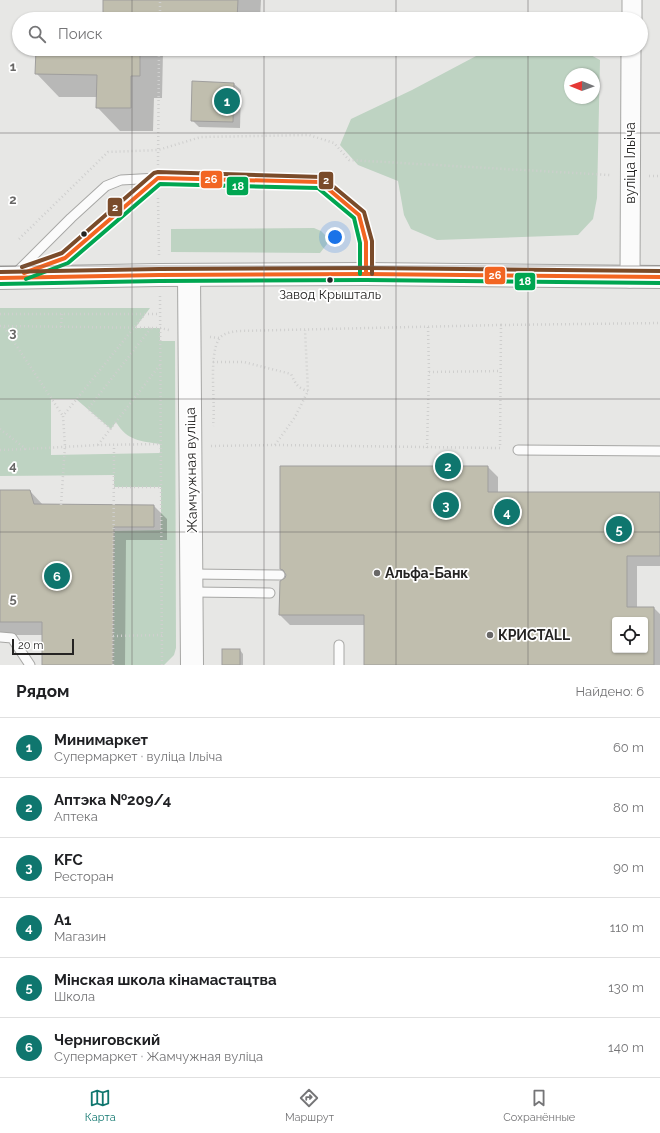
<!DOCTYPE html>
<html lang="ru">
<meta charset="utf-8">
<style>
:root{--surface:#fff;--page:#f2f2f2;--text:#202124;--muted:#757577;--line:#e0e0e0;--accent:#0f766e}
body{margin:0;font-family:Raleway,sans-serif;background:var(--page);color:var(--text)}
.controls{position:absolute;right:12px;bottom:12px;display:grid;overflow:hidden;border-radius:4px;box-shadow:0 1px 3px #0004}
.controls button{width:36px;height:36px;display:grid;place-items:center;padding:0;border:0;border-bottom:1px solid var(--line);background:var(--surface);color:var(--text);font:20px sans-serif}
.compass{position:absolute;left:564px;top:68px;width:36px;height:36px;border-radius:50%;background:var(--surface);box-shadow:0 1px 3px #0004;rotate:271deg}
.scale{position:absolute;left:12px;bottom:10px;width:62px;box-sizing:border-box;padding-left:4px;border:2px solid #252423;border-top:0;font-size:11px;line-height:14px;white-space:nowrap;color:#252423;-webkit-text-stroke:3px #fff;paint-order:stroke}
.you{position:absolute;left:335px;top:237px;width:14px;height:14px;margin:-10px;border:3px solid #fff;border-radius:50%;background:#1a73e8;box-shadow:0 0 0 6px #1a73e833}
.badge{display:grid;place-items:center;width:26px;height:26px;border-radius:50%;background:var(--accent);color:#fff;font-size:13px;font-weight:700}
.pin{position:absolute;translate:-50% -50%;border:2px solid #fff;box-shadow:0 1px 4px #0006}
.list{margin:0;padding:0;list-style:none}
h2{display:flex;justify-content:space-between;align-items:center;height:52px;margin:0;padding:0 16px;font-size:17px}
h2 small{font-size:13px;font-weight:400;color:var(--muted)}
.list li{display:grid;grid-template-columns:26px 1fr auto;gap:12px;align-items:center;box-sizing:border-box;height:60px;padding:0 16px;border-top:1px solid var(--line)}
.list b{display:block;font-size:15px;white-space:nowrap}
.list p{margin:0;font-size:13px;white-space:nowrap;color:var(--muted)}
.list em{font-size:13px;font-style:normal;color:var(--muted)}
.icon{flex:none;width:22px;height:22px;fill:none;stroke:currentColor;stroke-width:2;stroke-linecap:round;stroke-linejoin:round}
.map{position:relative;flex:none;width:660px;height:665px;overflow:hidden}
.search{position:absolute;background:var(--surface);box-shadow:0 1px 3px #0004;left:12px;right:12px;top:12px;height:44px;display:flex;align-items:center;gap:10px;box-sizing:border-box;padding:0 14px;border-radius:22px;color:var(--muted);font-size:15px}
.sheet{height:412px;background:var(--surface)}
nav{display:flex;justify-content:space-around;align-items:center;box-sizing:border-box;height:56px;border-top:1px solid var(--line);background:var(--surface);font-size:11px;color:var(--muted)}
nav a{display:grid;justify-items:center;gap:2px}
nav .on{color:var(--accent)}
.map>svg:first-child{display:block}
.green{fill:#bed3c2;fill-rule:evenodd}
.shadow{fill:#0003;fill-rule:evenodd}
.building{fill:#c0beae;stroke:#9f9e9d;fill-rule:evenodd}
.lines{fill:none;stroke-linecap:round;stroke-linejoin:round}
.service-casing{stroke:#a7a7a5;stroke-width:11}
.minor-casing{stroke:#a7a7a5;stroke-width:21}
.secondary-casing{stroke:#a7a7a5;stroke-width:24}
.primary-casing{stroke:#a7a7a5;stroke-width:24}
.path{stroke:#cfcfce;stroke-width:2.5;stroke-dasharray:1 3;stroke-linecap:butt}
.service{stroke:#fbfbfb;stroke-width:9}
.minor{stroke:#fbfbfb;stroke-width:19}
.secondary{stroke:#fbfbfb;stroke-width:22}
.primary{stroke:#fbfbfb;stroke-width:22}
.bus-1-casing{stroke:#fff;stroke-width:7}
.bus-2-casing{stroke:#fff;stroke-width:7}
.bus-3-casing{stroke:#fff;stroke-width:7}
.bus-1{stroke:#f26522;stroke-width:4}
.bus-2{stroke:#00a651;stroke-width:4}
.bus-3{stroke:#7a4b2a;stroke-width:4}
.grid{fill:none;stroke:#696867;stroke-width:1;stroke-opacity:0.55}
.bus-dot{fill:#252423;stroke:#fff;stroke-width:1.5}
.poi-dot{fill:#696867;stroke:#fff;stroke-width:1.5}
.labels{text-anchor:middle;dominant-baseline:central;stroke-width:3.5;stroke-linejoin:round;paint-order:stroke}
.bus-label{font-size:13px;fill:#252423;stroke:#fff}
.street-label{font-size:14px;fill:#252423;stroke:#fff}
.poi-label{font-size:14px;font-weight:bold;fill:#252423;stroke:#fff;text-anchor:start}
.grid-label{font-size:13px;text-anchor:middle;font-weight:bold;fill:#696867;stroke:#fff;stroke-width:3.5;stroke-linejoin:round;paint-order:stroke}
.line-badge{stroke:#fff;stroke-width:1.5}
.badge-label{font-size:11px;text-anchor:middle;font-weight:bold;fill:#fff}
</style>
<div class="map">
<svg width="660" height="665" viewBox="0 0 660 665">
<rect width="100%" height="100%" fill="#e7e7e5"/>
<g class="green">
<path d="M587,53l13,7 -3,138 -4,21 -15,16 -141,5 -26,-11 -7,-14 -6,-34 -40,-16 -18,-20 11,-26 61,-29 66,-35zM570,74h24v24h-24z"/>
<polygon points="314,228 321,231 326,236 327,244 320,253 171,252 171,229"/>
<path d="M0,308h150l-15,20h25v13h15l1,307 -2,7 -10,10h-51l1,-134 47,-1v-43h-47v-12l-114,1zM51,399h25l35,30 5,-7c11,19 25,19 44,22v9l-109,2z"/>
</g>
<g class="shadow">
<polygon points="104,0 261,0 260,19 104,19"/>
<polygon points="37,49 260,49 260,54 163,52 162,98 154,98 153,131 120,131 97,107 97,97 59,97 36,73"/>
<polygon points="193,82 234,84 241,90 240,128 199,127 192,120"/>
<path d="M488,467l10,10v16h162v73h-23v42h17l6,6v51h-295v-40h-75l-10,-10 7,-40 -6,-6zM615,620h30v30h-30z"/>
<polygon points="0,491 30,491 43,505 154,506 167,519 167,540 126,540 125,665 43,665 43,635 0,635"/>
<polygon points="240,650 243,654 243,665 223,665"/>
</g>
<g class="building">
<polygon points="103,0 238,0 237,19 103,19"/>
<polygon points="36,49 140,49 140,76 131,76 131,108 96,108 97,75 35,74"/>
<polygon points="192,81 234,83 233,122 191,121"/>
<path d="M280,466h208v26h172v64h-33v51h27v58h-290v-50h-85l1,-34 5,-3 1,-3 -3,-5 -3,-1zM615,620h30v30h-30z"/>
<polygon points="0,490 30,490 34,504 154,505 154,527 114,527 113,665 42,665 42,622 0,622"/>
<rect x="222" y="649" width="18" height="16"/>
</g>
<g class="lines">
<g class="service-casing">
<g id="service">
<polyline points="32,271 65,258 158,178"/>
<polyline points="14,275 71,218 106,186 121,180 158,178 320,182 359,215 366,242 366,274"/>
<polyline points="518,450 660,451"/>
<polyline points="192,574 280,575"/>
<polyline points="192,592 270,593"/>
<polyline points="0,637 12,638 30,665"/>
<polyline points="339,665 339,645"/>
</g>
</g>
<g class="minor-casing">
<g id="minor">
<polyline points="632,19 632,0"/>
<polyline points="630,278 631,49"/>
</g>
</g>
<g class="secondary-casing">
<polyline id="secondary" points="189,275 192,665"/>
</g>
<g class="primary-casing">
<polyline id="primary" points="0,278 159,275 366,274 660,277"/>
</g>
<g class="path">
<polyline points="160,19 160,0"/>
<polyline points="158,165 159,49"/>
<polyline points="649,176 660,176"/>
<polyline points="158,198 159,255"/>
<polyline points="19,239 108,152 158,150 201,137 309,135 334,143 349,160 610,175"/>
<polyline points="160,296 162,665"/>
<polyline points="0,314 160,314"/>
<polyline points="501,325 660,323"/>
<polyline points="0,326 160,328 169,330"/>
<polyline points="4,327 63,416"/>
<polyline points="61,327 62,314"/>
<polyline points="210,337 220,338"/>
<path d="M213,362h31l47,12c5,10 6,14 17,17"/>
<polyline points="429,372 501,371"/>
<polyline points="0,429 26,449 98,445 160,444"/>
<polyline points="111,429 88,409 151,328"/>
<polyline points="98,445 160,365"/>
<polyline points="275,445 295,417 308,391 305,330"/>
<path d="M211,446l64,-1 225,3 1,-123 -263,6c-7,1 -15,2 -19,8 -11,18 -3,64 -6,87"/>
<polyline points="427,448 429,372 428,327"/>
<polyline points="0,450 25,449"/>
<polyline points="114,487 161,487"/>
<polyline points="61,505 65,446 63,416 145,314"/>
<polyline points="113,636 162,635"/>
<polyline points="113,665 114,445"/>
</g>
<use href="#service" class="service"/>
<use href="#minor" class="minor"/>
<use href="#secondary" class="secondary"/>
<use href="#primary" class="primary"/>
<g class="bus-1-casing">
<g id="bus-1">
<polyline points="24,273 65,258 158,178 320,182 359,215 366,242 366,274"/>
<polyline points="0,278 159,275 366,274 660,277"/>
</g>
</g>
<g class="bus-2-casing">
<g id="bus-2">
<polyline points="26,279 68,263 160,184 318,188 354,218 360,243 360,274"/>
<polyline points="0,284 159,281 366,280 660,283"/>
</g>
</g>
<g class="bus-3-casing">
<g id="bus-3">
<polyline points="22,267 62,253 154,173 158,172 322,177 364,212 372,241 372,274"/>
<polyline points="0,272 159,269 366,268 660,271"/>
</g>
</g>
<use href="#bus-1" class="bus-1"/>
<use href="#bus-2" class="bus-2"/>
<use href="#bus-3" class="bus-3"/>
</g>
<path class="grid" d="M132,0v19M264,0v19M396,0v19M528,0v19M132,49v616M264,49v616M396,49v616M528,49v616M0,133h660M0,266h660M0,399h660M0,532h660"/>
<g class="bus-dot">
<circle cx="84" cy="234" r="3.5"/>
<circle cx="330" cy="280" r="3.5"/>
</g>
<g class="poi-dot">
<circle cx="377" cy="573" r="4"/>
<circle cx="490" cy="635" r="4"/>
</g>
<g class="labels">
<g class="bus-label">
<text x="330" y="294">Завод Крышталь</text>
</g>
<g class="street-label">
<text transform="translate(630 163) rotate(-90)">вуліца Ільіча</text>
<text transform="translate(191 470) rotate(-91)">Жамчужная вуліца</text>
</g>
<g class="poi-label">
<text x="385" y="573">Альфа-Банк</text>
<text x="498" y="635">КРИСТАLL</text>
</g>
</g>
<g class="grid-label">
<text x="13" y="71">1</text>
<text x="13" y="204">2</text>
<text x="13" y="337">3</text>
<text x="13" y="470">4</text>
<text x="13" y="603">5</text>
</g>
<g class="line-badge">
<rect x="200" y="170" width="23" height="19" rx="4" fill="#f26522"/>
<rect x="318" y="171" width="16" height="19" rx="4" fill="#7a4b2a"/>
<rect x="226" y="176" width="23" height="20" rx="4" fill="#00a651"/>
<rect x="107" y="197" width="16" height="20" rx="4" fill="#7a4b2a"/>
<rect x="484" y="266" width="22" height="19" rx="4" fill="#f26522"/>
<rect x="514" y="272" width="22" height="19" rx="4" fill="#00a651"/>
</g>
<g class="badge-label">
<text x="211" y="183">26</text>
<text x="326" y="184">2</text>
<text x="238" y="190">18</text>
<text x="115" y="211">2</text>
<text x="495" y="279">26</text>
<text x="525" y="285">18</text>
</g>
</svg>
<div class="controls">
<button><svg class="icon" aria-label="locate" viewBox="0 0 24 24"><circle cx="12" cy="12" r="6"/><path d="M12 2v4M12 18v4M2 12h4M18 12h4"/></svg></button>
</div>
<svg class="compass" viewBox="-18 -18 36 36"><path d="M0-13l5 13h-10z" fill="#e53935"/><path d="M0 13l5-13h-10z" fill="#757577"/></svg>
<div class="scale">20 m</div>
<div class="you"></div>
<div class="pin badge" style="left:227px;top:101px">1</div>
<div class="pin badge" style="left:448px;top:466px">2</div>
<div class="pin badge" style="left:446px;top:505px">3</div>
<div class="pin badge" style="left:507px;top:512px">4</div>
<div class="pin badge" style="left:619px;top:529px">5</div>
<div class="pin badge" style="left:57px;top:576px">6</div>
<div class="search"><svg class="icon" aria-label="search" viewBox="0 0 24 24"><circle cx="10" cy="10" r="6"/><path d="M15 15l6 6"/></svg>Поиск</div>
</div>
<section class="sheet">
<h2>Рядом<small>Найдено: 6</small></h2>
<ul class="list">
<li><span class="badge">1</span><div><b>Минимаркет</b><p>Супермаркет · вуліца Ільіча</p></div><em>60 m</em></li>
<li><span class="badge">2</span><div><b>Аптэка №209/4</b><p>Аптека</p></div><em>80 m</em></li>
<li><span class="badge">3</span><div><b>KFC</b><p>Ресторан</p></div><em>90 m</em></li>
<li><span class="badge">4</span><div><b>A1</b><p>Магазин</p></div><em>110 m</em></li>
<li><span class="badge">5</span><div><b>Мінская школа кінамастацтва</b><p>Школа</p></div><em>130 m</em></li>
<li><span class="badge">6</span><div><b>Черниговский</b><p>Супермаркет · Жамчужная вуліца</p></div><em>140 m</em></li>
</ul>
</section>
<nav>
<a class="on"><svg class="icon" aria-label="map" viewBox="0 0 24 24"><path d="M3 6l6-2 6 2 6-2v14l-6 2-6-2-6 2zM9 4v14M15 6v14"/></svg>Карта</a>
<a><svg class="icon" aria-label="directions" viewBox="0 0 24 24"><path d="M12 3l9 9-9 9-9-9zM9 14v-3h6M13 9l2 2-2 2"/></svg>Маршрут</a>
<a><svg class="icon" aria-label="saved" viewBox="0 0 24 24"><path d="M7 4h10v16l-5-4-5 4z"/></svg>Сохранённые</a>
</nav>
